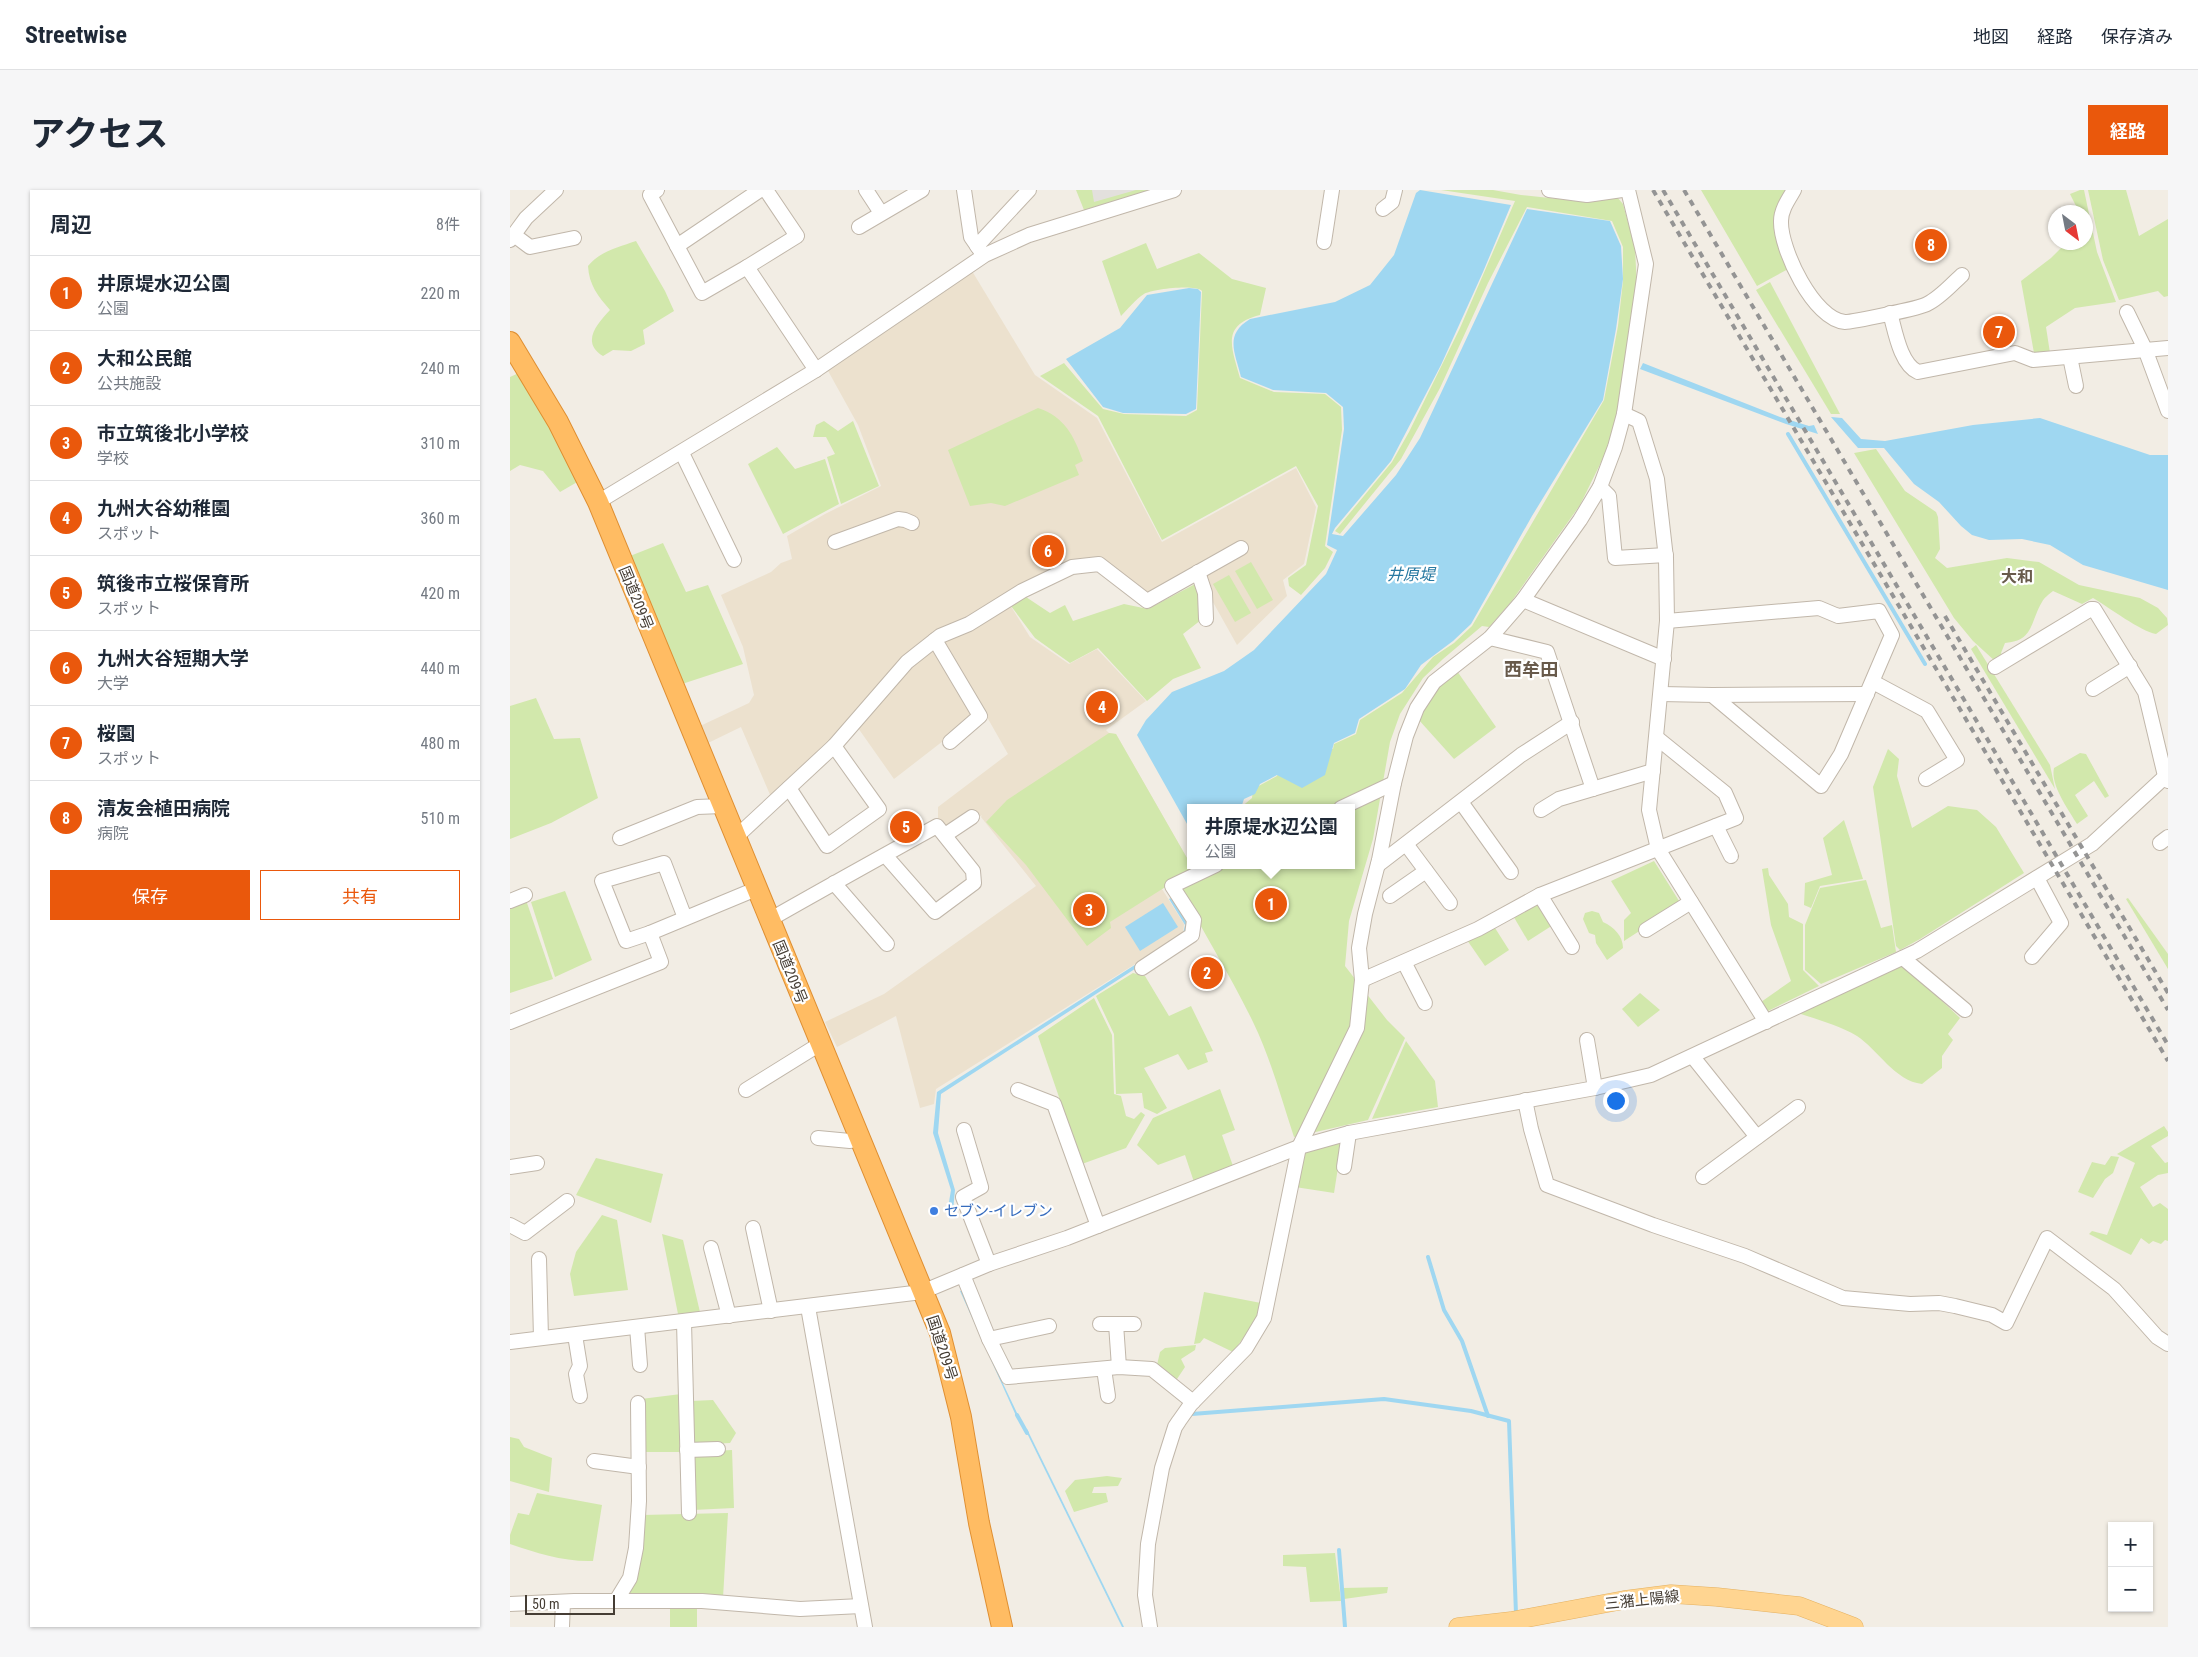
<!DOCTYPE html>
<html lang="ja">
<meta charset="utf-8">
<style>
:root{--surface:#fff;--page:#f6f6f7;--text:#1f2937;--muted:#747a83;--line:#e0e1e3;--accent:#ea580c}
body{margin:0;font-family:"Roboto Condensed","Noto Sans JP",sans-serif;background:var(--page);color:var(--text)}
.controls{position:absolute;right:15px;bottom:15px;display:grid;overflow:hidden;border-radius:0px;box-shadow:0 1px 4px #0004}
.controls button{width:45px;height:45px;display:grid;place-items:center;padding:0;border:0;border-bottom:1px solid var(--line);background:var(--surface);color:var(--text);font:25px sans-serif}
.compass{position:absolute;left:1538px;top:15px;width:45px;height:45px;border-radius:50%;background:var(--surface);box-shadow:0 1px 4px #0004;rotate:148deg}
.scale{position:absolute;left:15px;bottom:12px;width:90px;box-sizing:border-box;padding-left:5px;border:2px solid #453d34;border-top:0;font-size:14px;line-height:18px;white-space:nowrap;color:#453d34;-webkit-text-stroke:4px #fff;paint-order:stroke}
.you{position:absolute;left:1105px;top:910px;width:18px;height:18px;margin:-12px;border:4px solid #fff;border-radius:50%;background:#1a73e8;box-shadow:0 0 0 8px #1a73e833}
.badge{display:grid;place-items:center;width:32px;height:32px;border-radius:50%;background:var(--accent);color:#fff;font-size:16px;font-weight:700}
.pin{position:absolute;translate:-50% -50%;border:2px solid #fff;box-shadow:0 1px 5px #0006}
.popup{position:absolute;left:677px;top:614px;width:168px;height:65px;box-sizing:border-box;display:grid;place-content:center;border-radius:0px;background:var(--surface);filter:drop-shadow(0 1px 4px #0005);font-size:16px;white-space:nowrap;color:var(--muted)}
.popup b{font-size:19px;color:var(--text)}
.popup::after{content:'';position:absolute;left:50%;top:100%;margin-left:-10px;border:10px solid transparent;border-top-color:var(--surface)}
.list{margin:0;padding:0;list-style:none}
h2{display:flex;justify-content:space-between;align-items:center;height:65px;margin:0;padding:0 20px;font-size:21px}
h2 small{font-size:16px;font-weight:400;color:var(--muted)}
.list li{display:grid;grid-template-columns:32px 1fr auto;gap:15px;align-items:center;box-sizing:border-box;height:75px;padding:0 20px;border-top:1px solid var(--line)}
.list b{display:block;font-size:19px;white-space:nowrap}
.list p{margin:0;font-size:16px;white-space:nowrap;color:var(--muted)}
.list em{font-size:16px;font-style:normal;color:var(--muted)}
.actions{display:flex;gap:10px;padding:15px 20px}
.actions a{flex:1;padding:11px 0;border:1px solid var(--accent);border-radius:0px;text-align:center;font-size:18px;color:var(--accent)}
.actions .main{background:var(--accent);color:#fff}
.map{position:relative;flex:none;width:1658px;height:1437px;overflow:hidden;border-radius:0px}
header{display:flex;align-items:center;gap:30px;box-sizing:border-box;height:70px;padding:0 25px;background:var(--surface);border-bottom:1px solid var(--line)}
header strong{font-size:24px}
nav{display:flex;gap:28px;margin-inline-start:auto;font-size:18px}
.intro{display:flex;align-items:center;justify-content:space-between;box-sizing:border-box;height:120px;padding:0 30px}
h1{margin:0;font-size:35px}
.button{padding:12px 22px;border-radius:0px;background:var(--accent);color:#fff;font-size:18px;font-weight:700}
main{display:flex;gap:30px;padding:0 30px}
aside{flex:1;background:var(--surface);border-radius:0px;box-shadow:0 1px 4px #0004}
.map>svg:first-child{display:block}
.education{fill:#ece1ce}
.green{fill:#d2e8ac}
.parking{fill:#e3e0dd}
.water{fill:#9fd7f1}
.lines{fill:none;stroke-linecap:round;stroke-linejoin:round}
.stream{stroke:#9fd7f1;stroke-width:4}
.minor-casing{stroke:#c1b7aa;stroke-width:16}
.major-casing{stroke:#e5b160;stroke-width:19}
.highway-casing{stroke:#df8f32;stroke-width:22}
.minor{stroke:#fff;stroke-width:14}
.major{stroke:#ffd591;stroke-width:18}
.highway{stroke:#ffbc63;stroke-width:20}
.rail{stroke:#949494;stroke-width:4;stroke-dasharray:6 6;stroke-linecap:butt}
.shop-dot{fill:#3f7fe0;stroke:#fff;stroke-width:2}
.labels{text-anchor:middle;dominant-baseline:central;stroke-width:4.5;stroke-linejoin:round;paint-order:stroke}
.street-label{font-size:15px;fill:#453d34;stroke:#fff}
.shop-label{font-size:15px;fill:#366cbe;stroke:#fff;text-anchor:start}
.water-label{font-size:16px;font-style:italic;fill:#297aa2;stroke:#fff}
.neighbourhood-label{font-size:16px;font-weight:bold;fill:#685a4b;stroke:#fff}
.quarter-label{font-size:18px;font-weight:bold;fill:#685a4b;stroke:#fff}
</style>
<header>
<strong>Streetwise</strong>
<nav><a>地図</a><a>経路</a><a>保存済み</a></nav>
</header>
<div class="intro"><h1>アクセス</h1><a class="button">経路</a></div>
<main>
<aside>
<h2>周辺<small>8件</small></h2>
<ul class="list">
<li><span class="badge">1</span><div><b>井原堤水辺公園</b><p>公園</p></div><em>220 m</em></li>
<li><span class="badge">2</span><div><b>大和公民館</b><p>公共施設</p></div><em>240 m</em></li>
<li><span class="badge">3</span><div><b>市立筑後北小学校</b><p>学校</p></div><em>310 m</em></li>
<li><span class="badge">4</span><div><b>九州大谷幼稚園</b><p>スポット</p></div><em>360 m</em></li>
<li><span class="badge">5</span><div><b>筑後市立桜保育所</b><p>スポット</p></div><em>420 m</em></li>
<li><span class="badge">6</span><div><b>九州大谷短期大学</b><p>大学</p></div><em>440 m</em></li>
<li><span class="badge">7</span><div><b>桜園</b><p>スポット</p></div><em>480 m</em></li>
<li><span class="badge">8</span><div><b>清友会植田病院</b><p>病院</p></div><em>510 m</em></li>
</ul>
<div class="actions"><a class="main">保存</a><a>共有</a></div>
</aside>
<div class="map">
<svg width="1658" height="1437" viewBox="0 0 1658 1437">
<rect width="100%" height="100%" fill="#f2ede4"/>
<polygon class="education" points="462,81 525,185 587,228 652,352 786,278 806,317 794,374 773,390 777,406 727,455 690,389 639,417 588,380 565,373 500,415 520,447 559,474 587,459 636,511 596,540 599,543 606,544 681,675 685,679 652,699 674,734 673,744 426,899 424,914 410,918 386,826 327,857 315,832 374,804 526,696 471,627 472,625 443,647 428,628 428,617 498,564 473,520 384,589 341,528 261,607 231,537 196,554 188,537 239,513 244,505 233,457 211,405 261,382 271,373 282,369 277,346 315,324 371,296 348,235 317,179"/>
<g class="green">
<polygon points="566,0 642,0 574,20"/>
<path d="M931,0h52l28,5 66,7 30,-5 6,7 12,44 2,40 -19,126 -8,30 -30,61 -69,97 -22,25 -7,-1 -39,33 -20,19 -23,36 -10,28 -17,97 -24,82 -4,45 42,54 18,18 -37,82 -74,17c-13,-39 -23,-78 -41,-115 -22,-46 -50,-89 -73,-135l6,-13 -76,48 1,6 -24,18 -61,-81 -40,-43 21,-22 102,-67 7,1 75,131h160v-57h-111l12,-10 1,-9 24,-13 8,-19 31,-15 17,7 1,-5 22,-10 4,-14 42,-27 31,-36 21,-14 18,-17 132,-226 14,-74 5,-45v-34l-11,-26 -85,-14 -39,76 -48,105 -39,71 -61,75 -5,-3 57,-69 17,-30 51,-104 55,-127z"/>
<polygon points="1191,0 1280,0 1270,17 1280,78 1247,96"/>
<polygon points="1570,0 1574,0 1587,62 1606,112 1565,118 1536,137 1540,163 1524,163 1511,91 1541,68 1556,53 1576,52 1576,22 1569,22 1560,4"/>
<polygon points="1578,0 1616,0 1629,46 1658,29 1658,106 1654,107 1648,101 1609,110 1593,70"/>
<path d="M126,51l29,50 9,20 -31,19 2,14 -14,7 -18,-1 -10,6c-23,-14 -5,-33 7,-46 -12,-14 -21,-25 -22,-44 12,-15 31,-19 48,-25z"/>
<path d="M636,53l11,26 42,-16 33,26 34,9 -6,27c-40,10 -28,33 -20,63l34,14 51,2 16,13 1,23 -17,116 8,6 -8,16 -24,27 -12,-9 -1,-8 18,-13 12,-59 -22,-40 -134,74 -64,-124 -58,-40 24,-13 39,46 21,5 62,2 11,-6 5,-119c-7,-7 -49,-2 -58,3 -8,5 -16,15 -23,22l-19,-55z"/>
<polygon points="1260,92 1330,224 1321,224 1246,100"/>
<polygon points="11,182 69,291 50,302 33,281 10,275 0,281 0,187"/>
<path d="M528,218c27,9 36,28 45,53l-8,4 4,10 -74,31 -14,-3 -21,3 -22,-56z"/>
<polygon points="314,231 328,241 343,231 369,296 331,314 317,267 325,264 316,247 303,247 306,235"/>
<polygon points="267,257 285,279 315,269 329,314 273,344 238,274"/>
<path d="M1366,259l29,42 31,21 2,5 2,32 -5,9 12,10 60,-10 32,4 40,23 61,13 18,10 9,10 1,7 -12,9c-16,-3 -46,-26 -63,-36l-11,6 -29,-13c-4,3 -9,7 -11,11 -12,20 -8,39 -37,41l-4,10 2,5 -7,4 -23,-21 -19,-23 -100,-165z"/>
<polygon points="153,353 176,402 198,395 233,474 172,494 120,366"/>
<polygon points="741,372 763,410 747,419 725,381"/>
<polygon points="719,385 741,423 725,432 703,394"/>
<polygon points="687,393 691,430 673,444 691,478 663,489 637,511 588,458 560,473 525,448 501,416 516,407 540,423 555,415 563,431 614,414 638,419"/>
<polygon points="1466,455 1540,575 1545,599 1461,459"/>
<polygon points="947,481 986,537 944,569 908,529 929,497"/>
<polygon points="26,508 44,549 70,548 88,608 41,633 0,649 0,516"/>
<polygon points="1378,559 1389,569 1387,586 1402,638 1438,616 1467,620 1486,637 1514,683 1410,749 1390,760 1386,756 1363,597"/>
<path d="M1570,563l6,1 23,42 -4,2 -11,-17 -19,14 13,21 -11,8c-8,-14 -27,-39 -23,-56z"/>
<polygon points="1334,630 1353,689 1310,696 1301,718 1294,715 1295,693 1322,685 1313,648"/>
<polygon points="1144,671 1171,714 1114,751 1114,730 1121,723 1101,691"/>
<polygon points="1258,678 1259,685 1278,714 1279,727 1293,734 1293,780 1309,796 1258,821 1251,812 1281,791 1261,735 1252,679"/>
<polygon points="1356,690 1371,738 1382,735 1386,762 1311,794 1295,780 1295,735 1310,698"/>
<polygon points="55,701 82,770 45,787 21,712"/>
<polygon points="1618,708 1658,764 1658,779 1616,709"/>
<polygon points="16,710 43,789 0,803 0,716"/>
<polygon points="1027,712 1043,735 1018,751 1002,724"/>
<path d="M1082,721l7,2 4,9c11,5 20,14 20,26l-16,12 -11,-17 -1,-8 -6,-2 -6,-14 2,-6z"/>
<polygon points="985,738 999,760 975,776 957,750"/>
<path d="M1393,774l57,54 -12,16 5,6 -11,16v12l-20,16c-27,-3 -44,-34 -65,-48 -18,-11 -42,-17 -62,-24z"/>
<polygon points="623,783 635,786 659,826 681,816 703,861 695,863 698,872 678,880 668,864 634,878 657,918 647,924 634,918 632,903 606,904 604,844 586,806"/>
<polygon points="1130,803 1150,820 1128,837 1112,819"/>
<polygon points="584,808 602,845 604,904 611,906 616,926 624,929 631,922 635,925 616,958 572,974 528,846"/>
<polygon points="896,851 925,891 928,917 862,929"/>
<polygon points="710,899 725,940 712,945 723,976 684,992 675,965 648,975 627,955 643,928"/>
<polygon points="1654,936 1658,942 1658,946 1641,956 1655,973 1658,972 1658,983 1648,985 1630,997 1643,1017 1650,1013 1658,1019 1658,1051 1655,1050 1651,1054 1643,1051 1639,1054 1631,1048 1621,1065 1579,1044 1582,1041 1597,1045 1625,973 1607,964"/>
<polygon points="832,952 824,1003 785,997 795,962"/>
<polygon points="1601,966 1609,967 1603,983 1595,989 1583,1008 1568,1002 1582,972 1595,975"/>
<polygon points="86,968 153,984 141,1033 66,1005"/>
<polygon points="92,1025 107,1030 118,1100 64,1106 60,1084 66,1062"/>
<polygon points="152,1044 173,1050 190,1122 168,1124"/>
<polygon points="694,1102 751,1113 747,1129 723,1162 694,1148 690,1153 684,1154"/>
<polygon points="686,1155 685,1160 671,1169 675,1177 665,1192 647,1175 650,1162 655,1158"/>
<polygon points="171,1204 172,1262 134,1262 131,1209"/>
<polygon points="203,1210 226,1243 220,1253 181,1255 181,1211"/>
<polygon points="0,1247 9,1249 14,1257 42,1268 39,1302 0,1291"/>
<polygon points="222,1260 224,1318 183,1320 181,1262"/>
<polygon points="597,1286 612,1288 608,1296 584,1297 582,1303 596,1303 598,1312 564,1322 555,1301 565,1290"/>
<path d="M27,1303l65,12 -9,56c-29,1 -56,-8 -83,-17v-9l8,-22 11,2z"/>
<polygon points="218,1323 213,1408 117,1408 124,1387 132,1325"/>
<polygon points="825,1363 831,1411 800,1412 796,1377 773,1376 773,1365"/>
<polygon points="878,1397 877,1403 834,1409 833,1398"/>
<rect x="160" y="1417" width="27" height="20"/>
</g>
<polygon class="parking" points="582,0 626,0 584,12"/>
<g class="water">
<path d="M910,0l91,15 -28,67 -42,93 -50,96 -56,67 -3,6 11,2 53,-61 24,-37 107,-229 83,12 11,25 2,33 -7,50 -13,71 -71,116 -61,108 -18,17 -32,24 -16,24 -46,30 -4,14 -21,10 -9,32 -23,13 -25,-13 -17,9 -5,10 -11,5 -3,9h-50v23l-54,-96 9,-15 26,-28 52,-21 30,-21 72,-76 11,-24 -10,-5 17,-116 -1,-22 -17,-14 -53,-3 -32,-13c-6,-25 -17,-42 9,-58l85,-17 35,-17 24,-30 22,-62z"/>
<polygon points="679,98 688,99 691,102 686,219 676,224 613,223 593,217 556,169 610,138 637,105"/>
<polygon points="1133,173 1270,227 1299,236 1304,235 1308,244 1276,234 1130,179"/>
<polygon points="1321,227 1332,228 1351,249 1375,251 1463,235 1530,228 1640,265 1658,265 1658,400 1573,375 1540,355 1512,349 1479,350 1462,345 1451,336 1429,312 1404,294 1374,258 1348,258"/>
<polygon points="663,707 679,733 676,746 431,904 428,943 445,1000 443,1021 438,1018 441,1000 423,943 427,902 673,744 675,735 659,709"/>
<polygon points="653,713 668,737 630,761 615,737"/>
<polygon points="450,1101 452,1101 476,1158 509,1227 507,1228"/>
<polygon points="515,1239 517,1239 614,1437 612,1437"/>
</g>
<g class="lines">
<g class="stream">
<polyline points="1278,244 1415,474"/>
<polyline points="918,1067 934,1120 952,1151 978,1226"/>
<polyline points="682,1224 874,1209 961,1221 999,1231 1006,1424"/>
<polyline points="507,1225 517,1243"/>
<polyline points="829,1360 835,1437"/>
</g>
<g class="minor-casing">
<g id="minor">
<polyline points="147,0 140,5 167,56"/>
<polyline points="256,0 287,46 237,77 306,180"/>
<polyline points="356,0 371,23"/>
<polyline points="454,0 461,47 472,63"/>
<polyline points="1039,0 1077,5 1112,0"/>
<path d="M1284,0c-6,10 -13,20 -13,31 -1,28 33,99 64,101 7,0 76,-14 82,-18 13,-6 25,-20 35,-29"/>
<polyline points="873,19 882,12 885,0"/>
<polyline points="349,37 412,0"/>
<polyline points="4,45 20,57 64,48"/>
<polyline points="0,50 16,28 46,0"/>
<polyline points="814,52 822,0"/>
<polyline points="467,56 519,0"/>
<polyline points="237,77 192,103 167,56 250,0"/>
<polyline points="1617,122 1635,159 1658,221"/>
<path d="M1380,123c5,17 10,51 28,59l97,-19 18,7 135,-12"/>
<polyline points="1560,167 1566,196"/>
<polyline points="1114,224 1129,231 1147,289 1156,368 1157,431 1139,620 1148,659 1256,832"/>
<polyline points="172,263 224,370"/>
<polyline points="1090,297 1099,306 1105,368 1156,365"/>
<polyline points="88,312 306,180 475,65 519,45 664,0"/>
<polyline points="325,352 388,329 395,330 402,333"/>
<polyline points="688,382 695,403 696,429"/>
<polyline points="1013,410 1154,469"/>
<polyline points="980,448 1037,462 1083,599"/>
<polyline points="425,450 470,526 440,552"/>
<polyline points="1485,477 1581,419 1584,419 1635,502 1655,586 1658,591"/>
<polyline points="1363,492 1417,521 1447,570 1416,589"/>
<polyline points="1583,499 1620,476"/>
<polyline points="1151,504 1202,505 1311,596 1331,564 1382,445 1369,421 1328,426 1309,418 1157,431"/>
<polyline points="1202,505 1357,504"/>
<polyline points="279,598 317,656 369,619 324,556"/>
<polyline points="951,612 1001,682"/>
<polyline points="831,618 884,593"/>
<polyline points="1031,620 1049,609 1143,581"/>
<polyline points="1206,636 1221,666"/>
<polyline points="435,645 462,627"/>
<polyline points="110,648 187,617 212,616"/>
<polyline points="225,648 324,556 397,472 430,446 459,434 512,401 562,377 589,374 637,411 731,358"/>
<polyline points="1650,653 1658,647"/>
<polyline points="896,654 940,713"/>
<polyline points="868,675 1011,565 1062,532"/>
<polyline points="324,693 377,754"/>
<polyline points="1030,705 1062,757"/>
<polyline points="880,706 916,681"/>
<polyline points="0,711 15,705"/>
<path d="M259,730c56,-32 112,-63 168,-94l36,45 1,12 -39,29 -50,-57"/>
<polyline points="1136,740 1181,712"/>
<polyline points="140,743 116,751 92,691 154,673 175,728"/>
<polyline points="1522,767 1551,733 1527,688"/>
<polyline points="1393,768 1455,820"/>
<polyline points="894,772 915,813"/>
<polyline points="632,778 682,745 684,730 662,696 706,675"/>
<polyline points="852,790 968,739 1030,705 1226,628 1215,603 1147,548"/>
<polyline points="0,832 151,772 140,743 246,699"/>
<polyline points="1077,850 1085,898"/>
<polyline points="1183,867 1247,947"/>
<polyline points="236,900 310,854"/>
<polyline points="508,900 544,914 588,1036"/>
<polyline points="1015,910 1021,939 1037,995 1143,1035 1235,1066 1333,1108 1400,1114 1429,1113 1445,1116 1482,1125 1496,1133 1537,1048 1604,1099 1647,1147 1658,1154"/>
<polyline points="454,940 471,997 453,1007 479,1074"/>
<polyline points="308,948 340,951"/>
<polyline points="0,977 27,973"/>
<polyline points="834,977 839,943"/>
<polyline points="1193,987 1288,917"/>
<polyline points="0,1035 15,1043 57,1011"/>
<polyline points="243,1038 261,1121"/>
<polyline points="201,1058 219,1126"/>
<polyline points="29,1069 31,1148"/>
<polyline points="453,1085 479,1149 498,1187 609,1177 642,1179 683,1212"/>
<polyline points="298,1117 355,1437"/>
<polyline points="174,1132 179,1323"/>
<polyline points="590,1134 624,1134"/>
<polyline points="606,1134 609,1177"/>
<polyline points="127,1137 130,1175"/>
<polyline points="65,1145 70,1176 66,1184 70,1206"/>
<polyline points="479,1149 539,1136"/>
<polyline points="0,1152 412,1102 479,1074 557,1048 789,957 839,943 1085,898 1141,885 1407,761 1582,654 1658,584"/>
<polyline points="594,1179 598,1206"/>
<polyline points="177,1260 208,1259"/>
<polyline points="84,1271 129,1277"/>
<polyline points="106,1411 120,1388 126,1358 129,1311 128,1213"/>
<polyline points="0,1414 64,1411 192,1411 290,1419 351,1416"/>
<polyline points="52,1437 53,1412"/>
<polyline points="640,1437 635,1405 638,1354 652,1278 665,1237 669,1231 681,1214 736,1158 754,1128 789,957 847,838 852,790 849,758 855,724 869,670 884,593 896,546 907,518 924,492 980,448 1013,410 1070,330 1090,297 1105,257 1114,224 1136,74 1118,0"/>
</g>
</g>
<g class="major-casing">
<polyline id="major" points="948,1437 1001,1431 1114,1410 1161,1404 1207,1407 1289,1416 1344,1437"/>
</g>
<g class="highway-casing">
<polyline id="highway" points="0,152 48,232 88,312 430,1143 451,1227 469,1333 492,1437"/>
</g>
<use href="#minor" class="minor"/>
<use href="#major" class="major"/>
<use href="#highway" class="highway"/>
<g class="rail">
<polyline points="1143,0 1658,871"/>
<polyline points="1153,0 1658,855"/>
<polyline points="1174,0 1658,820"/>
<polyline points="1435,426 1658,803"/>
</g>
</g>
<circle class="shop-dot" cx="424" cy="1021" r="5"/>
<g class="labels">
<g class="street-label">
<text transform="translate(126 408) rotate(68)">国道209号</text>
<text transform="translate(280 782) rotate(68)">国道209号</text>
<text transform="translate(432 1158) rotate(72)">国道209号</text>
<text transform="translate(1132 1410) rotate(-6)">三潴上陽線</text>
</g>
<g class="shop-label">
<text x="434" y="1021">セブン-イレブン</text>
</g>
<g class="water-label">
<text x="901" y="384">井原堤</text>
</g>
<g class="neighbourhood-label">
<text x="1507" y="386">大和</text>
</g>
<g class="quarter-label">
<text x="1021" y="479">西牟田</text>
</g>
</g>
</svg>
<div class="controls">
<button>+</button>
<button>−</button>
</div>
<svg class="compass" viewBox="-18 -18 36 36"><path d="M0-13l5 13h-10z" fill="#e53935"/><path d="M0 13l5-13h-10z" fill="#747a83"/></svg>
<div class="scale">50 m</div>
<div class="you"></div>
<div class="pin badge" style="left:761px;top:714px">1</div>
<div class="popup"><b>井原堤水辺公園</b>公園</div>
<div class="pin badge" style="left:697px;top:783px">2</div>
<div class="pin badge" style="left:579px;top:720px">3</div>
<div class="pin badge" style="left:592px;top:517px">4</div>
<div class="pin badge" style="left:396px;top:637px">5</div>
<div class="pin badge" style="left:538px;top:361px">6</div>
<div class="pin badge" style="left:1489px;top:142px">7</div>
<div class="pin badge" style="left:1421px;top:55px">8</div>
</div>
</main>
